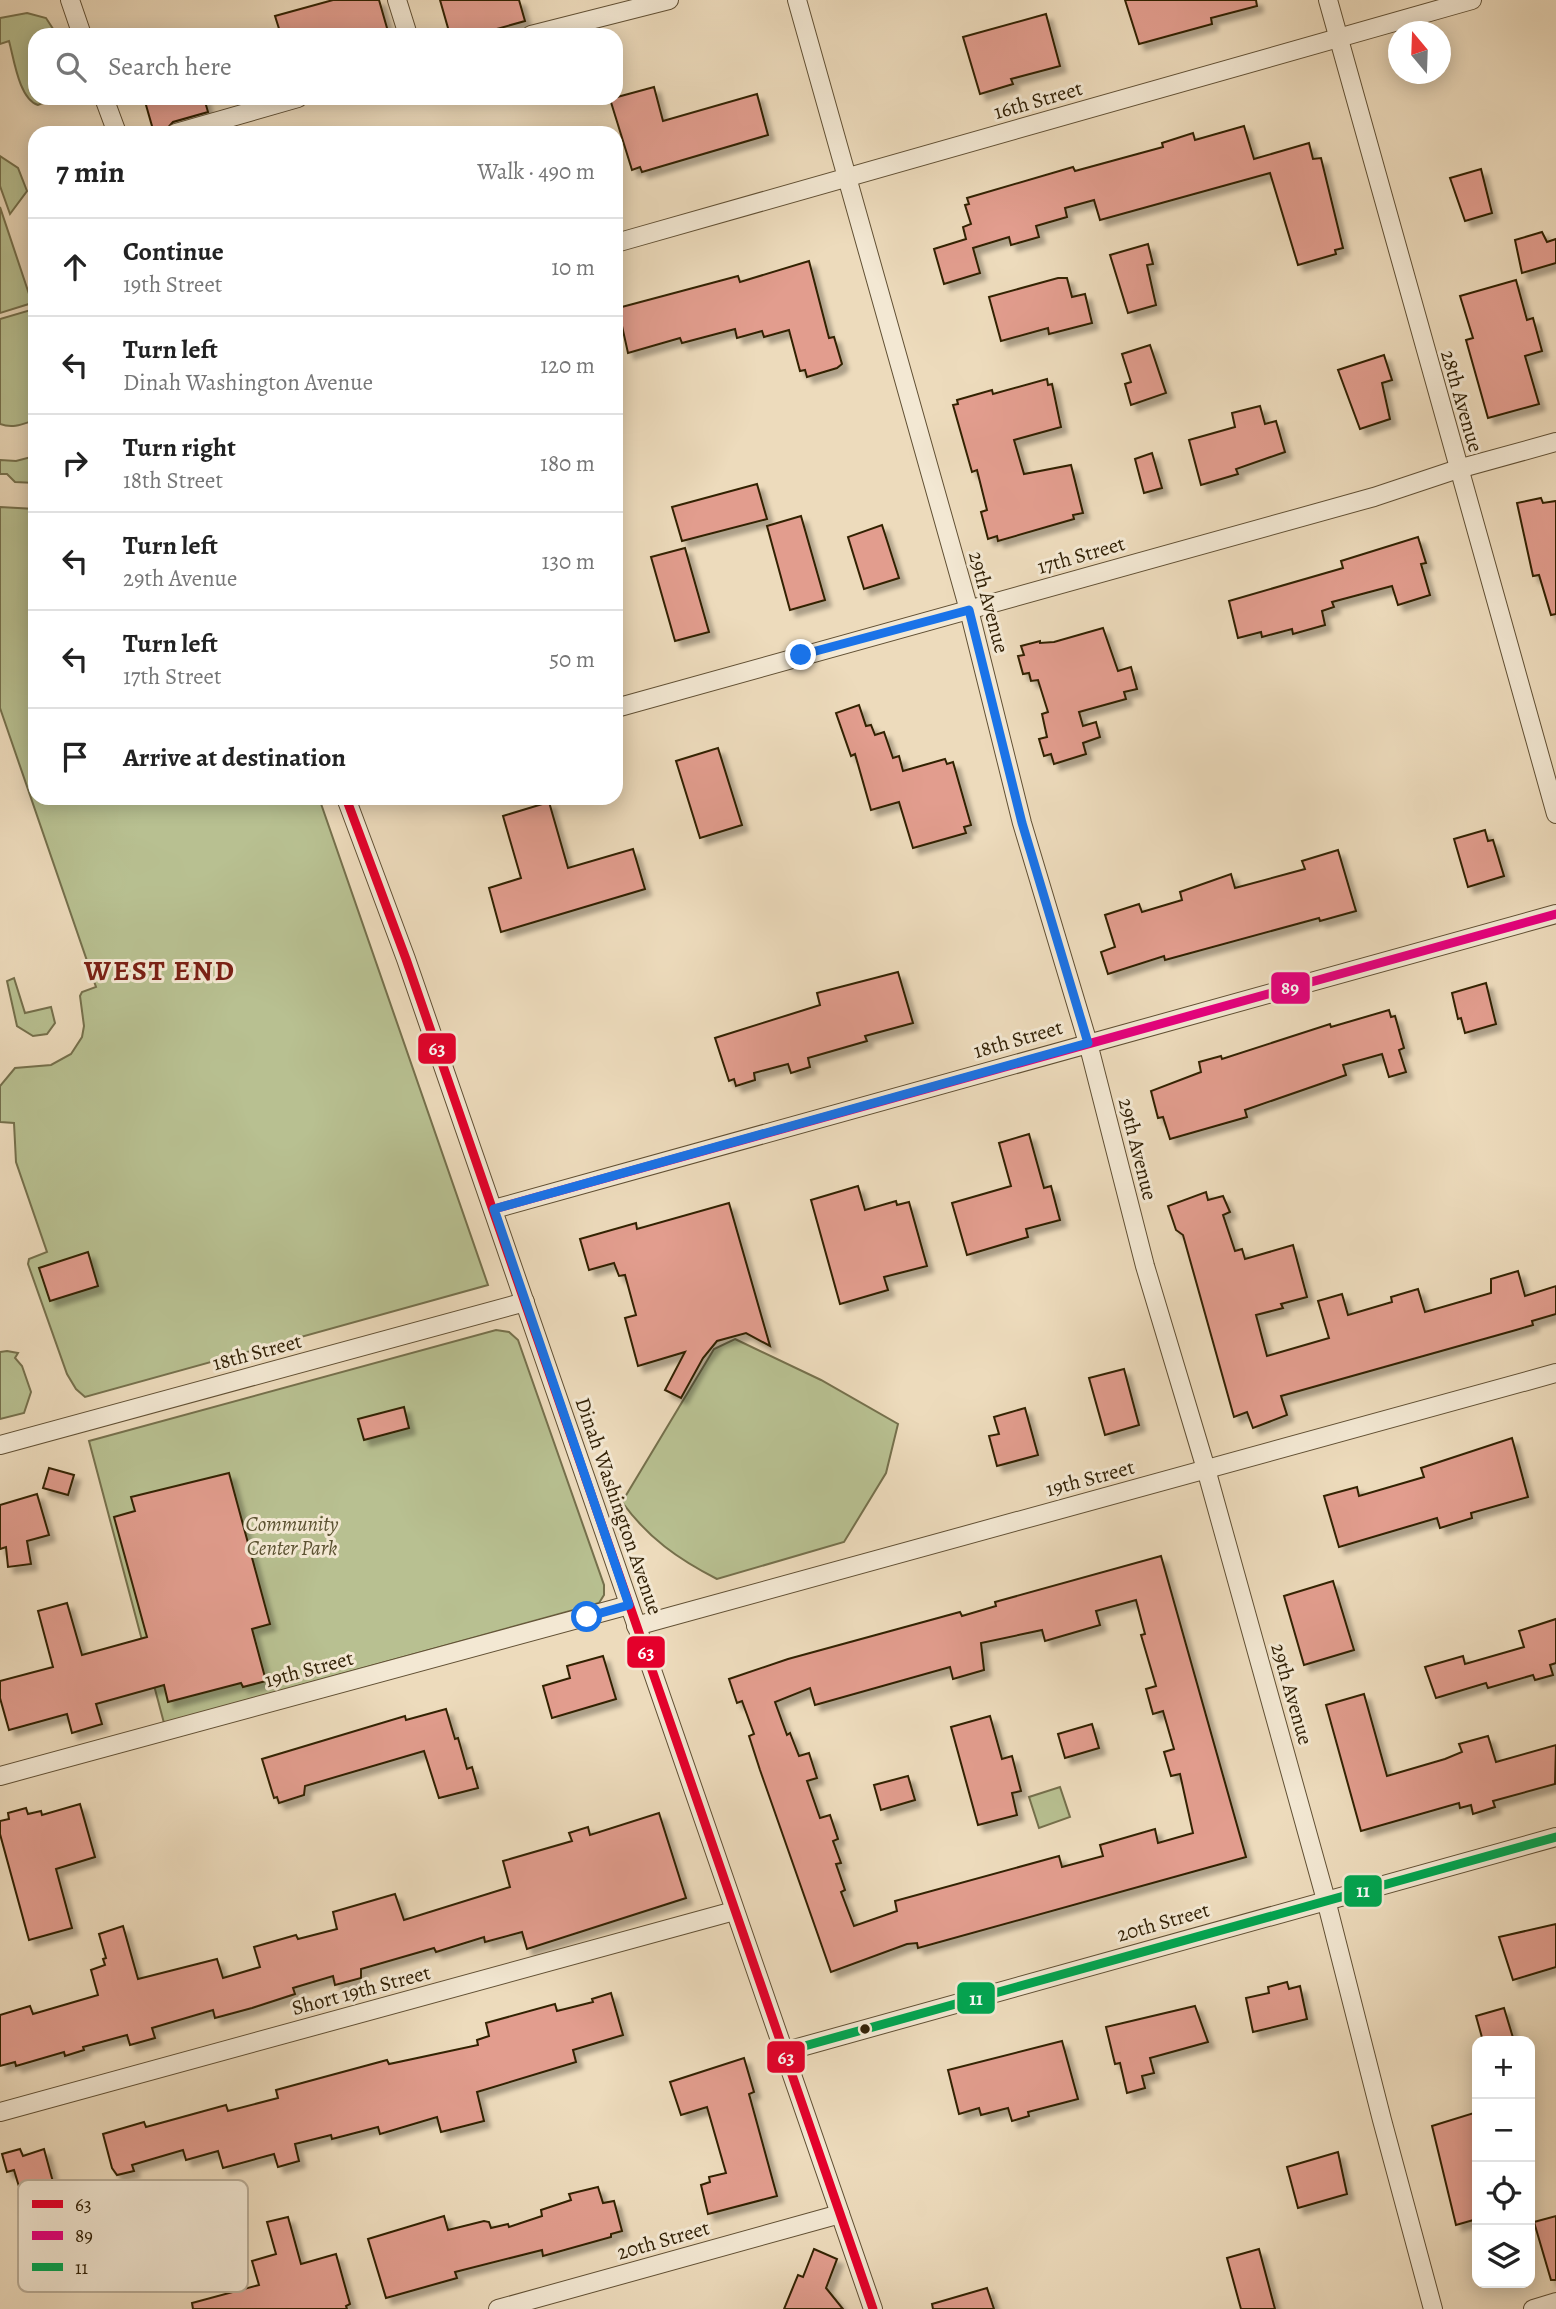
<!DOCTYPE html>
<meta charset="utf-8">
<style>
:root{--surface:#fff;--page:#f6f6f6;--text:#222;--muted:#767676;--line:#e0e0e0}
body{margin:0;font-family:Alegreya,serif;background:var(--page);color:var(--text)}
.controls{position:absolute;right:21px;bottom:21px;display:grid;overflow:hidden;border-radius:14px;box-shadow:0 4px 18px #0003}
.controls button{width:63px;height:63px;display:grid;place-items:center;padding:0;border:0;border-bottom:2px solid var(--line);background:var(--surface);color:var(--text);font:35px sans-serif}
.compass{position:absolute;left:1388px;top:21px;width:63px;height:63px;border-radius:50%;background:var(--surface);box-shadow:0 4px 18px #0003;rotate:341deg}
.stop{position:absolute;width:21px;height:21px;margin:-16px;border:5px solid #1a73e8;border-radius:50%;background:#fff}
.stop.end{background:#1a73e8;border-color:#fff;box-shadow:0 2px 7px #0008}
.list{margin:0;padding:0;list-style:none}
h2{display:flex;justify-content:space-between;align-items:center;height:91px;margin:0;padding:0 28px;font-size:30px}
h2 small{font-size:23px;font-weight:400;color:var(--muted)}
.list li{display:grid;grid-template-columns:46px 1fr auto;gap:21px;align-items:center;box-sizing:border-box;height:98px;padding:0 28px;border-top:2px solid var(--line)}
.list b{display:block;font-size:26px;white-space:nowrap}
.list p{margin:0;font-size:23px;white-space:nowrap;color:var(--muted)}
.list em{font-size:23px;font-style:normal;color:var(--muted)}
.icon{flex:none;width:38px;height:38px;fill:none;stroke:currentColor;stroke-width:2;stroke-linecap:round;stroke-linejoin:round}
.map{position:relative;flex:none;width:1556px;height:2309px;overflow:hidden}
.search{position:absolute;background:var(--surface);box-shadow:0 4px 18px #0003;left:28px;top:28px;width:595px;height:77px;display:flex;align-items:center;gap:18px;box-sizing:border-box;padding:0 24px;border-radius:21px;color:var(--muted);font-size:26px}
.panel{position:absolute;background:var(--surface);box-shadow:0 4px 18px #0003;left:28px;top:126px;width:595px;height:679px;border-radius:21px}
.map>svg:first-child{display:block}
.green{fill:#b8c091;stroke:#75704c;stroke-width:2}
.building{fill:#e29d8e;stroke:#322106;stroke-width:2;fill-rule:evenodd;filter:url(#shadow)}
.lines{fill:none;stroke-linecap:round;stroke-linejoin:round}
.street-casing{stroke:#615034;stroke-width:20}
.street{stroke:#f3e8d3;stroke-width:18}
.bus-1-casing{stroke:#f3e8d3;stroke-width:14}
.bus-2-casing{stroke:#f3e8d3;stroke-width:14}
.bus-3-casing{stroke:#f3e8d3;stroke-width:14}
.bus-1{stroke:#e4002b;stroke-width:9}
.bus-2{stroke:#e5007d;stroke-width:9}
.bus-3{stroke:#00a651;stroke-width:9}
.route{stroke:#1a73e8;stroke-width:9}
.bus-dot{fill:#322106;stroke:#f3e8d3;stroke-width:2.5}
.labels{text-anchor:middle;dominant-baseline:central;stroke-width:6;stroke-linejoin:round;paint-order:stroke}
.street-label{font-size:21px;fill:#322106;stroke:#f3e8d3}
.park-label{font-size:21px;font-style:italic;fill:#5a5130;stroke:#f3e8d3}
.district-label{font-size:28px;font-weight:bold;letter-spacing:2px;fill:#7a1f14;stroke:#f3e8d3}
.key{fill:#f3e8d3;stroke:#b9ac96;stroke-width:2}
.key-label{font-size:19px;fill:#322106}
.line-badge{stroke:#f3e8d3;stroke-width:2.5}
.badge-label{font-size:19px;text-anchor:middle;font-weight:bold;fill:#fff}
</style>
<div class="map">
<svg width="1556" height="2309" viewBox="0 0 1556 2309">
<defs>
<filter id="shadow"><feDropShadow dx="6" dy="6" stdDeviation="2" flood-color="#0004"/></filter>
</defs>
<rect width="100%" height="100%" fill="#eddbbc"/>
<filter id="stains"><feTurbulence type="fractalNoise" baseFrequency=".00286" numOctaves="4"/><feColorMatrix values="0 0 0 0 .2 0 0 0 0 .09 0 0 0 0 .02 0 0 0 .5 -.17"/></filter>
<radialGradient id="worn" r=".72"><stop offset=".6" stop-color="#630" stop-opacity="0"/><stop offset="1" stop-color="#630" stop-opacity=".3"/></radialGradient>
<g class="green">
<path d="M27,13l19,5 11,17h-22v63h20l-17,7c-19,-6 -24,-46 -29,-64l-9,3v-26z"/>
<polygon points="0,156 18,168 27,191 10,214 0,186"/>
<polygon points="0,207 32,303 0,313"/>
<path d="M34,309l1,111c-12,4 -22,9 -35,4v-105z"/>
<polygon points="35,456 35,483 15,482 7,474 0,474 0,460 16,461"/>
<polygon points="0,507 35,509 35,798 319,798 488,1285 85,1397 76,1389 67,1374 28,1264 29,1259 47,1252 16,1162 14,1123 0,1122 0,1086 15,1068 51,1065 71,1054 82,1037 84,1026 80,996 82,992 96,987 0,708"/>
<polygon points="14,978 25,1013 51,1007 55,1023 47,1034 33,1036 17,1026 7,981"/>
<polygon points="496,1330 509,1332 518,1340 604,1585 604,1595 599,1603 164,1723 89,1441"/>
<path d="M735,1339l86,41 77,44 -12,49 -42,69 -127,37c-39,-20 -69,-41 -95,-77l92,-153z"/>
<polygon points="7,1351 18,1353 15,1358 22,1366 31,1392 24,1413 0,1419 0,1352"/>
<polygon points="1060,1787 1070,1817 1039,1828 1029,1797"/>
</g>
<g class="building">
<polygon points="333,0 379,0 389,35 281,35 275,16"/>
<polygon points="440,0 519,0 525,21 475,35 450,35"/>
<polygon points="1125,0 1256,0 1257,6 1211,18 1212,24 1139,44"/>
<polygon points="1046,14 1060,66 1011,79 1013,84 980,94 963,37"/>
<polygon points="654,87 663,121 757,94 768,135 642,172 640,167 632,170 610,99"/>
<polygon points="144,98 204,98 208,112 173,122 165,131 154,133"/>
<polygon points="1244,126 1254,159 1309,143 1313,159 1321,158 1343,248 1335,250 1336,254 1298,265 1270,173 1100,220 1094,200 1065,208 1067,217 1036,226 1039,237 1011,245 1009,237 973,248 980,273 944,284 934,249 966,239 963,227 971,224 965,205 969,204 967,198 1073,167 1075,171 1163,147 1162,143 1193,133 1195,140"/>
<polygon points="1481,169 1492,213 1465,221 1450,178"/>
<polygon points="1542,232 1547,242 1556,239 1556,263 1522,273 1515,240"/>
<polygon points="1148,244 1153,264 1147,265 1156,305 1128,313 1110,255"/>
<polygon points="809,261 829,338 834,337 842,364 837,368 807,377 805,370 800,371 789,330 764,337 762,331 737,338 735,329 682,343 680,338 628,353 618,308 738,276 740,282"/>
<polygon points="1058,278 1067,278 1072,297 1085,294 1092,323 1049,334 1048,328 1001,341 989,297"/>
<polygon points="1516,280 1527,320 1533,318 1542,351 1525,356 1539,404 1488,418 1466,340 1473,338 1460,296"/>
<polygon points="1150,345 1166,393 1131,405 1125,384 1131,382 1122,354"/>
<polygon points="1384,355 1392,380 1382,383 1390,419 1360,429 1338,370"/>
<polygon points="1047,379 1048,385 1052,384 1061,427 1014,440 1024,474 1071,465 1083,513 1073,515 1074,519 998,541 997,536 988,539 981,512 987,510 977,470 972,472 953,405 958,404 957,400 992,390 993,394"/>
<polygon points="1260,406 1265,424 1276,421 1285,452 1236,469 1238,474 1201,485 1189,440 1235,427 1232,413"/>
<polygon points="1152,453 1162,488 1144,493 1135,459"/>
<polygon points="757,484 767,519 682,541 672,507"/>
<polygon points="1541,498 1543,503 1556,501 1556,614 1551,615 1539,575 1533,576 1517,503"/>
<polygon points="801,516 825,600 790,610 767,526"/>
<polygon points="882,525 899,578 864,589 848,537"/>
<polygon points="1418,537 1426,563 1421,564 1430,595 1398,605 1392,586 1332,602 1334,607 1322,611 1325,625 1293,634 1292,629 1262,637 1261,632 1238,638 1229,601 1343,568 1341,561"/>
<polygon points="685,548 709,632 675,641 651,557"/>
<polygon points="1103,628 1118,671 1131,667 1137,689 1124,692 1126,699 1079,712 1083,726 1096,722 1100,737 1083,743 1086,754 1054,764 1051,754 1044,756 1039,739 1047,737 1042,714 1048,712 1038,680 1031,681 1029,673 1023,674 1018,656 1024,655 1021,646 1040,641 1040,643 1054,642"/>
<polygon points="859,705 866,726 871,725 875,735 884,732 893,758 899,756 903,771 945,759 947,764 953,762 971,825 964,827 966,833 913,848 899,802 871,810 855,754 851,756 836,713"/>
<polygon points="718,748 742,825 700,838 676,761"/>
<polygon points="549,802 568,868 633,849 645,889 501,932 489,888 521,878 503,816"/>
<polygon points="1485,830 1488,841 1493,840 1504,876 1468,887 1454,839"/>
<polygon points="1338,850 1356,911 1320,921 1319,918 1165,960 1164,956 1108,974 1101,952 1115,947 1105,915 1139,904 1142,912 1182,900 1180,892 1231,874 1235,888 1305,869 1302,861"/>
<polygon points="898,972 913,1023 865,1036 867,1041 808,1058 810,1067 791,1073 788,1064 754,1073 755,1080 736,1086 734,1079 729,1081 715,1038 820,1005 817,993"/>
<polygon points="1486,983 1496,1024 1465,1033 1461,1018 1458,1019 1452,993"/>
<polygon points="1389,1010 1391,1017 1395,1016 1404,1048 1399,1050 1406,1072 1389,1077 1382,1054 1343,1065 1346,1075 1245,1110 1247,1117 1170,1139 1163,1117 1158,1118 1151,1091 1201,1072 1199,1062 1221,1056 1222,1059 1330,1024 1331,1027"/>
<polygon points="1029,1134 1044,1188 1051,1186 1060,1220 1026,1229 1028,1237 967,1255 952,1203 1011,1186 999,1143"/>
<polygon points="858,1186 865,1210 896,1201 897,1205 909,1202 927,1266 884,1277 888,1290 840,1304 811,1200"/>
<polygon points="1206,1192 1208,1200 1223,1196 1230,1212 1223,1215 1235,1251 1242,1249 1245,1259 1293,1245 1307,1297 1281,1304 1283,1308 1256,1315 1267,1356 1329,1338 1318,1301 1342,1294 1348,1315 1392,1302 1391,1297 1418,1289 1425,1312 1491,1293 1491,1279 1518,1271 1525,1296 1556,1286 1556,1314 1532,1321 1533,1325 1516,1330 1281,1396 1287,1415 1253,1428 1247,1412 1234,1417 1183,1235 1176,1230 1168,1206"/>
<polygon points="729,1203 770,1346 746,1333 717,1341 703,1358 681,1398 665,1390 685,1352 638,1366 625,1318 636,1315 625,1275 619,1276 614,1263 589,1270 580,1239 636,1223 637,1229"/>
<polygon points="88,1252 98,1286 50,1301 39,1268"/>
<polygon points="1124,1369 1139,1425 1105,1435 1089,1378"/>
<polygon points="404,1407 409,1428 364,1440 358,1419"/>
<polygon points="1025,1408 1038,1455 997,1466 989,1436 999,1434 994,1417"/>
<polygon points="1512,1438 1528,1497 1471,1513 1472,1518 1440,1528 1437,1518 1339,1547 1324,1496 1357,1487 1359,1496 1424,1477 1421,1468"/>
<polygon points="49,1468 74,1475 68,1495 43,1488"/>
<polygon points="229,1473 270,1624 252,1629 266,1681 243,1687 241,1683 168,1702 164,1685 96,1704 102,1724 72,1733 67,1714 9,1730 0,1698 0,1681 53,1667 38,1611 67,1603 82,1655 147,1637 114,1517 135,1511 131,1497"/>
<polygon points="37,1494 49,1535 27,1541 31,1564 8,1567 6,1547 0,1549 0,1505"/>
<path d="M1161,1556l85,301 -328,91 -1,-5 -10,1 -76,28 -71,-202 -11,-34 5,-2 -12,-33 -5,2 -8,-24 59,-20 172,-47 2,4 34,-10 -1,-4zM1136,1600l9,34 -4,1 15,51 -10,3 7,25 10,-3 11,38 -10,3 7,24 9,-2 13,59 -35,10 -3,-14 -55,16 3,11 -41,11 -3,-11 -164,45 2,10 -43,15 -13,-34 4,-2 -9,-26 5,-1 -8,-22 5,-2 -8,-24 -10,3 -13,-37 10,-3 -8,-25 -10,3 -9,-23 -3,2 -12,-33 35,-14 5,17 135,-38 3,12 31,-9 -3,-27 61,-13 3,11 55,-16 -4,-14z"/>
<polygon points="1333,1581 1354,1650 1304,1665 1284,1596"/>
<polygon points="1556,1619 1556,1663 1550,1665 1553,1675 1535,1680 1533,1675 1488,1688 1486,1683 1436,1698 1425,1667 1463,1656 1465,1664 1524,1647 1519,1631"/>
<polygon points="603,1656 616,1699 552,1718 543,1686 570,1678 567,1666"/>
<polygon points="1364,1694 1387,1776 1445,1759 1462,1752 1459,1744 1488,1736 1496,1762 1556,1745 1555,1784 1493,1801 1495,1807 1473,1814 1471,1805 1460,1808 1459,1803 1361,1831 1326,1705"/>
<polygon points="446,1709 455,1739 458,1738 467,1769 472,1767 478,1788 439,1798 424,1751 305,1786 304,1795 279,1803 277,1797 274,1798 262,1759 405,1716 406,1720"/>
<polygon points="990,1716 1002,1759 1012,1756 1021,1791 1012,1793 1017,1815 978,1825 951,1727"/>
<polygon points="1092,1724 1099,1748 1065,1758 1058,1734"/>
<polygon points="908,1776 915,1800 881,1810 874,1785"/>
<polygon points="80,1804 95,1857 56,1869 72,1928 29,1940 0,1834 0,1821 9,1819 8,1813 26,1808 28,1814 41,1811 42,1815"/>
<polygon points="659,1813 686,1898 527,1949 522,1932 485,1942 484,1937 436,1952 434,1948 361,1969 361,1978 335,1985 333,1976 293,1988 295,1994 252,2008 215,2018 213,2010 152,2028 155,2038 130,2045 127,2035 83,2047 84,2050 65,2056 64,2052 16,2066 15,2062 0,2066 0,2015 30,2006 33,2014 98,1995 91,1970 105,1965 103,1959 106,1958 99,1934 123,1926 138,1979 217,1959 223,1978 260,1967 254,1947 296,1935 298,1939 337,1929 333,1912 395,1894 404,1920 510,1887 503,1861 572,1841 569,1833 588,1827 590,1835"/>
<polygon points="1556,1924 1556,1967 1513,1980 1499,1937"/>
<polygon points="1287,1982 1289,1989 1300,1986 1307,2019 1253,2032 1246,1998 1269,1993 1268,1987"/>
<polygon points="611,1993 623,2035 573,2050 576,2062 477,2092 484,2121 441,2132 437,2117 380,2134 378,2127 332,2139 331,2135 295,2144 299,2161 278,2167 274,2154 223,2168 218,2151 186,2160 183,2150 132,2165 134,2171 117,2175 112,2168 103,2134 144,2122 146,2127 226,2105 228,2111 278,2098 276,2090 387,2060 389,2064 478,2045 477,2040 489,2036 486,2023 555,2004 557,2011 593,2002 592,1999"/>
<polygon points="1195,2006 1208,2042 1150,2058 1154,2073 1142,2076 1145,2088 1127,2093 1120,2063 1115,2064 1106,2027"/>
<polygon points="1504,2008 1514,2041 1483,2041 1476,2016"/>
<polygon points="1062,2041 1078,2099 1028,2112 1029,2116 1012,2121 1008,2108 981,2115 979,2108 959,2114 948,2070"/>
<polygon points="744,2058 754,2092 749,2094 777,2196 708,2214 701,2185 710,2182 709,2177 726,2173 707,2107 681,2115 670,2082"/>
<polygon points="1477,2112 1477,2219 1456,2225 1432,2126"/>
<polygon points="20,2149 23,2156 44,2149 53,2182 40,2186 45,2204 26,2210 14,2170 7,2172 2,2154"/>
<polygon points="1338,2152 1347,2194 1298,2208 1287,2167"/>
<polygon points="598,2187 603,2203 614,2201 622,2231 611,2234 611,2237 543,2256 542,2250 455,2272 457,2278 386,2298 368,2239 444,2216 448,2230 484,2221 489,2222 491,2228 508,2224 509,2227 542,2216 541,2210 571,2200 569,2194"/>
<polygon points="1556,2216 1556,2280 1551,2280 1534,2222"/>
<polygon points="288,2217 301,2264 336,2254 350,2304 346,2306 347,2309 193,2309 192,2303 259,2285 252,2261 276,2254 267,2222"/>
<polygon points="814,2249 837,2259 826,2288 843,2309 784,2309 798,2275 803,2277"/>
<polygon points="1259,2249 1275,2309 1241,2309 1227,2258"/>
<polygon points="987,2288 994,2309 933,2309 932,2304"/>
</g>
<g class="lines">
<g class="street-casing">
<g id="street">
<polyline points="70,0 82,35"/>
<polyline points="397,0 408,35"/>
<polyline points="797,0 969,610 1022,823 1088,1043 1145,1266 1206,1469 1326,1900 1382,2120 1433,2309"/>
<polyline points="1328,0 1556,814"/>
<polyline points="531,35 669,0"/>
<polyline points="104,98 117,133"/>
<polyline points="176,133 298,98"/>
<polyline points="616,243 1472,0"/>
<polyline points="616,708 1374,497 1458,469 1556,442"/>
<polyline points="346,798 406,959 873,2309"/>
<polyline points="494,1209 1556,914"/>
<polyline points="0,1445 525,1302"/>
<polyline points="636,1626 1556,1373"/>
<polyline points="0,1776 629,1605"/>
<polyline points="783,2052 1556,1837"/>
<polyline points="0,2112 734,1911"/>
<polyline points="498,2309 840,2214"/>
<polyline points="1533,2309 1556,2302"/>
</g>
</g>
<use href="#street" class="street"/>
<g class="bus-1-casing">
<polyline id="bus-1" points="346,798 406,959 873,2309"/>
</g>
<g class="bus-2-casing">
<polyline id="bus-2" points="494,1209 1556,914"/>
</g>
<g class="bus-3-casing">
<polyline id="bus-3" points="783,2052 1556,1837"/>
</g>
<use href="#bus-1" class="bus-1"/>
<use href="#bus-2" class="bus-2"/>
<use href="#bus-3" class="bus-3"/>
</g>
<g class="lines">
<polyline class="route" points="587,1617 629,1605 494,1209 1088,1043 1022,823 969,610 801,655"/>
</g>
<circle class="bus-dot" cx="865" cy="2029" r="6"/>
<g class="labels">
<g class="street-label">
<text transform="translate(1038 100) rotate(-16)">16th Street</text>
<text transform="translate(1462 401) rotate(74)">28th Avenue</text>
<text transform="translate(1081 555) rotate(-16)">17th Street</text>
<text transform="translate(989 602) rotate(75)">29th Avenue</text>
<text transform="translate(1018 1039) rotate(-16)">18th Street</text>
<text transform="translate(1138 1149) rotate(76)">29th Avenue</text>
<text transform="translate(257 1352) rotate(-15)">18th Street</text>
<text transform="translate(1090 1478) rotate(-15)">19th Street</text>
<text transform="translate(619 1506) rotate(71)">Dinah Washington Avenue</text>
<text transform="translate(309 1669) rotate(-15)">19th Street</text>
<text transform="translate(1292 1694) rotate(74)">29th Avenue</text>
<text transform="translate(1163 1922) rotate(-16)">20th Street</text>
<text transform="translate(361 1990) rotate(-15)">Short 19th Street</text>
<text transform="translate(663 2240) rotate(-16)">20th Street</text>
</g>
<g class="park-label">
<text x="292" y="1524">Community<tspan x="292" dy="24">Center Park</tspan></text>
</g>
<g class="district-label">
<text x="160" y="971">WEST END</text>
</g>
</g>
<rect x="18" y="2180" width="230" height="112" rx="10" class="key"/>
<rect x="32" y="2200" width="31" height="8" fill="#e4002b"/>
<rect x="32" y="2231" width="31" height="9" fill="#e5007d"/>
<rect x="32" y="2263" width="31" height="8" fill="#00a651"/>
<g class="key-label">
<text x="75" y="2211">63</text>
<text x="75" y="2242">89</text>
<text x="75" y="2274">11</text>
</g>
<g class="line-badge">
<rect x="1270" y="971" width="41" height="34" rx="7" fill="#e5007d"/>
<rect x="417" y="1032" width="40" height="33" rx="7" fill="#e4002b"/>
<rect x="626" y="1635" width="40" height="34" rx="7" fill="#e4002b"/>
<rect x="1343" y="1874" width="40" height="34" rx="7" fill="#00a651"/>
<rect x="956" y="1981" width="40" height="34" rx="7" fill="#00a651"/>
<rect x="766" y="2040" width="40" height="34" rx="7" fill="#e4002b"/>
</g>
<g class="badge-label">
<text x="1290" y="994">89</text>
<text x="437" y="1055">63</text>
<text x="646" y="1659">63</text>
<text x="1363" y="1897">11</text>
<text x="976" y="2005">11</text>
<text x="786" y="2064">63</text>
</g>
<rect width="100%" height="100%" filter="url(#stains)"/>
<rect width="100%" height="100%" fill="url(#worn)"/>
</svg>
<div class="controls">
<button>+</button>
<button>−</button>
<button><svg class="icon" aria-label="locate" viewBox="0 0 24 24"><circle cx="12" cy="12" r="6"/><path d="M12 2v4M12 18v4M2 12h4M18 12h4"/></svg></button>
<button><svg class="icon" aria-label="layers" viewBox="0 0 24 24"><path d="M12 4l9 5-9 5-9-5zM3 14l9 5 9-5"/></svg></button>
</div>
<svg class="compass" viewBox="-18 -18 36 36"><path d="M0-13l5 13h-10z" fill="#e53935"/><path d="M0 13l5-13h-10z" fill="#767676"/></svg>
<div class="stop" style="left:587px;top:1617px"></div>
<div class="stop end" style="left:801px;top:655px"></div>
<div class="search"><svg class="icon" aria-label="search" viewBox="0 0 24 24"><circle cx="10" cy="10" r="6"/><path d="M15 15l6 6"/></svg>Search here</div>
<section class="panel">
<h2>7 min<small>Walk · 490 m</small></h2>
<ul class="list">
<li><svg class="icon" aria-label="ahead" viewBox="0 0 24 24"><path d="M12 20V5M6 11l6-6 6 6"/></svg><div><b>Continue</b><p>19th Street</p></div><em>10 m</em></li>
<li><svg class="icon" aria-label="left" viewBox="0 0 24 24"><path d="M17 20v-9H6M10 6l-5 5 5 5"/></svg><div><b>Turn left</b><p>Dinah Washington Avenue</p></div><em>120 m</em></li>
<li><svg class="icon" aria-label="right" viewBox="0 0 24 24"><path d="M7 20v-9h11M14 6l5 5-5 5"/></svg><div><b>Turn right</b><p>18th Street</p></div><em>180 m</em></li>
<li><svg class="icon" aria-label="left" viewBox="0 0 24 24"><path d="M17 20v-9H6M10 6l-5 5 5 5"/></svg><div><b>Turn left</b><p>29th Avenue</p></div><em>130 m</em></li>
<li><svg class="icon" aria-label="left" viewBox="0 0 24 24"><path d="M17 20v-9H6M10 6l-5 5 5 5"/></svg><div><b>Turn left</b><p>17th Street</p></div><em>50 m</em></li>
<li><svg class="icon" aria-label="arrive" viewBox="0 0 24 24"><path d="M6 21V4h12l-3 4 3 4H6"/></svg><div><b>Arrive at destination</b></div></li>
</ul>
</section>
</div>
